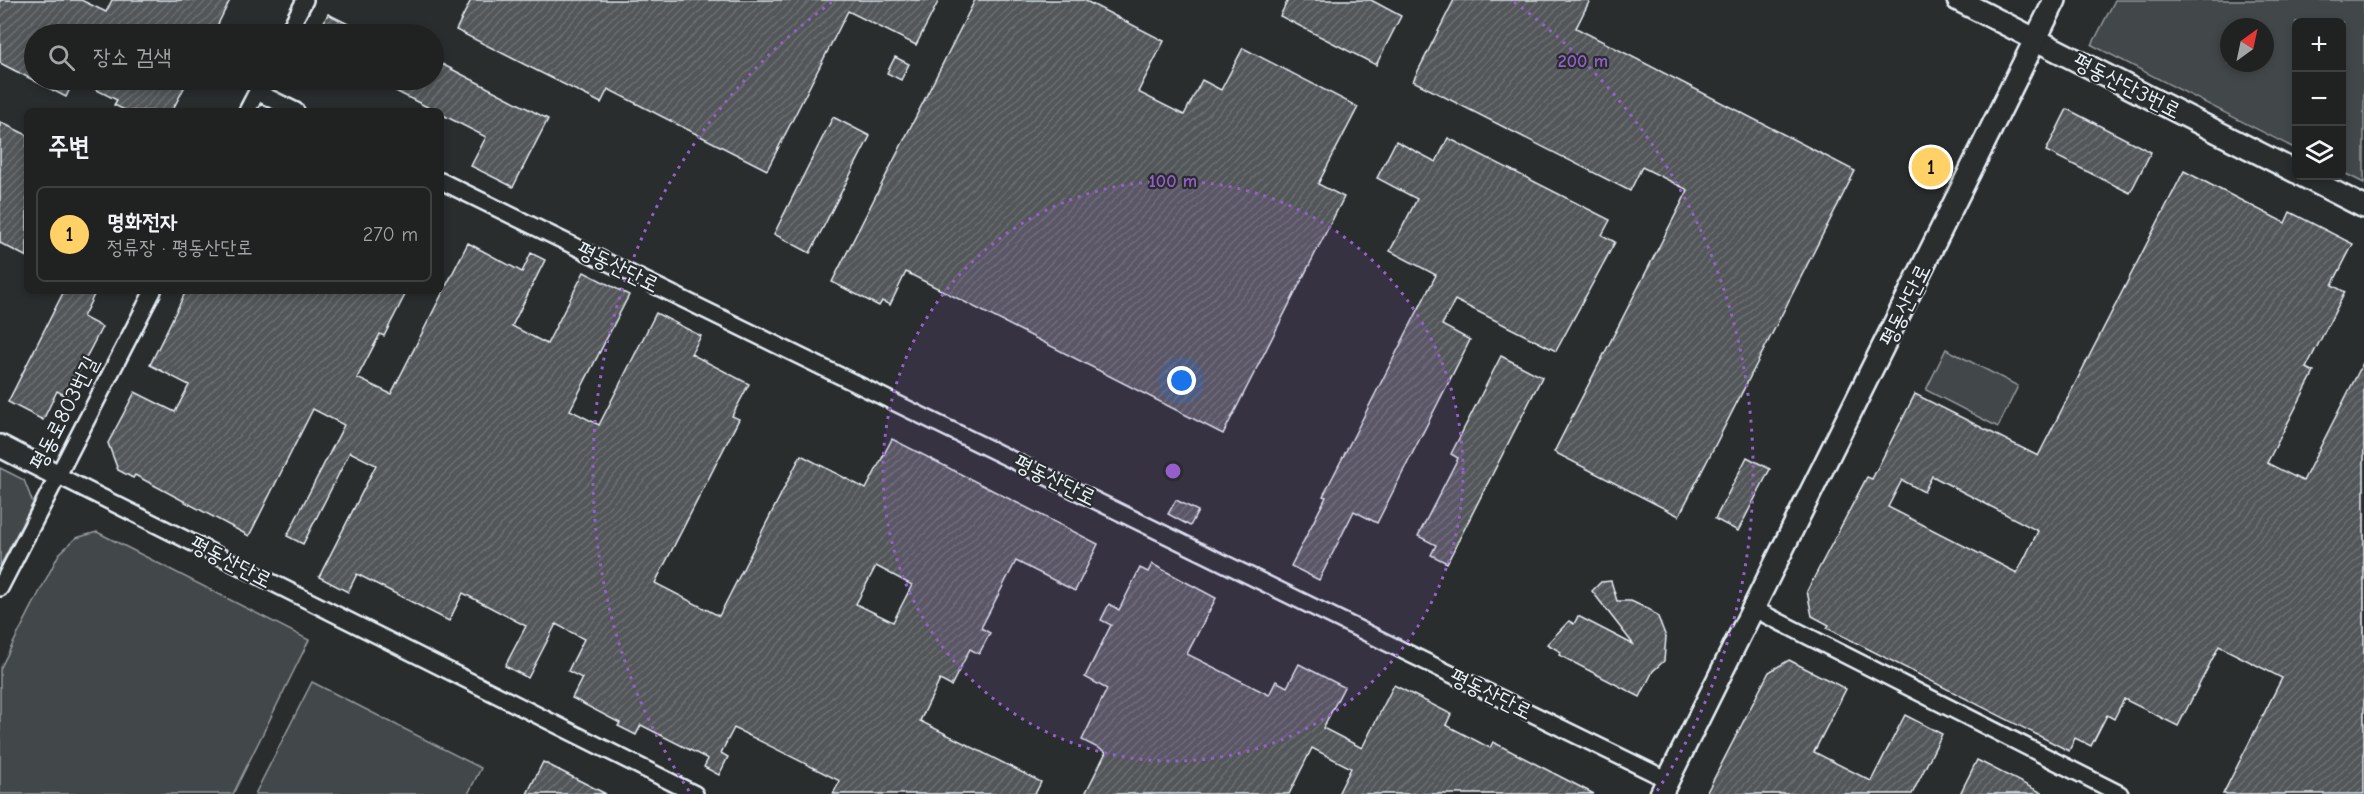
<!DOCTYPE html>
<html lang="ko">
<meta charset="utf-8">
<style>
:root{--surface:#202222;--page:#282a2a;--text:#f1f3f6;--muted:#a2a4a5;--line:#3d3f40;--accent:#ffd166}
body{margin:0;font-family:"Comic Neue","Poor Story",sans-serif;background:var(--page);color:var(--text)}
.controls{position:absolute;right:18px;top:18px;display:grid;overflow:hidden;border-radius:9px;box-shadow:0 3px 9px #0003}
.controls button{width:54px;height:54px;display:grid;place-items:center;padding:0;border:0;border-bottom:2px solid var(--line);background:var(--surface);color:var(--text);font:30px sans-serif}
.compass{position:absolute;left:2220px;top:18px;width:54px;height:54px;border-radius:50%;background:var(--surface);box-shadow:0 3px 9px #0003;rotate:33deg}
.you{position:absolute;left:1182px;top:381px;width:21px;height:21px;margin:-15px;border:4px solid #fff;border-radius:50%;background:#1a73e8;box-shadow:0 0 0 9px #1a73e833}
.badge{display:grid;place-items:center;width:39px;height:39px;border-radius:50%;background:var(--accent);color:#111;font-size:20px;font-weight:700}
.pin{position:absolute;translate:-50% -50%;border:3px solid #fff;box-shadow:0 2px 6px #0006}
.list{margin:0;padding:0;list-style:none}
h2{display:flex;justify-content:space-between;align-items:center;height:78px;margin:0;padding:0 24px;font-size:26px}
h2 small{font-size:20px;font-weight:400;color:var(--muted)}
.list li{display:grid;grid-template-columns:39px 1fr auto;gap:18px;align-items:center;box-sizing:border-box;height:96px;margin:0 12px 12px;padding:0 12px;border:2px solid var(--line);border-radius:9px}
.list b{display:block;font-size:22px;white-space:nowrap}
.list p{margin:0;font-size:20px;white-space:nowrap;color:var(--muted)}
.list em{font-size:20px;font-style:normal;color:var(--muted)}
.icon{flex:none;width:33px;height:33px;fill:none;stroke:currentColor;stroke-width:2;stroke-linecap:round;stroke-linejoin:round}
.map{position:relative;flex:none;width:2364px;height:794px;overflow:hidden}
.search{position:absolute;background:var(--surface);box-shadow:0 3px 9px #0003;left:24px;top:24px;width:420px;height:66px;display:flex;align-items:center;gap:15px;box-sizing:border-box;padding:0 21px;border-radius:33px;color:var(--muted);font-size:22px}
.panel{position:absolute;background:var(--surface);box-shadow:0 3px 9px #0003;left:24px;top:108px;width:420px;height:186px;border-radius:9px}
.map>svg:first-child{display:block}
.green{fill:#424648;stroke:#959ca0;stroke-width:1.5;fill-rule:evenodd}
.building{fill:url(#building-hatch);stroke:#e8f1f8;stroke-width:1.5;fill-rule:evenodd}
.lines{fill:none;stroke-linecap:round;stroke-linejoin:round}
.street-casing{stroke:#e8f1f8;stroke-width:20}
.secondary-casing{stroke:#e8f1f8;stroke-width:26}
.street{stroke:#2a2d2e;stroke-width:15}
.secondary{stroke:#2a2d2e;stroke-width:21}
.ring{fill:none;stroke:#965dcd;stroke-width:3;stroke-dasharray:3 6}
.labels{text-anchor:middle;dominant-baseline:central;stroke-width:4.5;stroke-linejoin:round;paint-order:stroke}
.street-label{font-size:22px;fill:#e8f1f8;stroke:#2a2d2e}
.centre{fill:#965dcd;stroke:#2a2d2e;stroke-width:3}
.ring-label{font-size:18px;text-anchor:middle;font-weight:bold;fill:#965dcd;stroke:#2a2d2e;stroke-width:4.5;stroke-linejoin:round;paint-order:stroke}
</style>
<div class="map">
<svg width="2364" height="794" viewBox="0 0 2364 794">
<defs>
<pattern id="building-hatch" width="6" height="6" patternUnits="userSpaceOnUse" patternTransform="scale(1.5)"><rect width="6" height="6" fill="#535759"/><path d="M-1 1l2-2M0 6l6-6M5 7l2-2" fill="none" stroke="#6c7072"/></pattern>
</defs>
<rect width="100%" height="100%" fill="#2a2d2e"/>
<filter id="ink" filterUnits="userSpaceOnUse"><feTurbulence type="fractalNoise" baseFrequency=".0167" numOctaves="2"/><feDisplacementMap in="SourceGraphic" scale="12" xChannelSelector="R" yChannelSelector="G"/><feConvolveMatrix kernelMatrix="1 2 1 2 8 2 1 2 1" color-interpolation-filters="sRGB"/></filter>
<g filter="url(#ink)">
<g class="green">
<path d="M2115,0h249v183l-22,-11v-150h-46v127l-204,-104zM2229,27h36v36h-36z"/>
<polygon points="1946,349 2018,386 1998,427 1926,390"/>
<polygon points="0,468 24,480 33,503 0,566"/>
<polygon points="97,532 309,640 233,794 0,794 0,669 59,554 76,538"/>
<polygon points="312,682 481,768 468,794 255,794"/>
</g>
<g class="building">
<polygon points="0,0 81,0 106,12 112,0 230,0 213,34 34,34 34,80 74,80 66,97 0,63"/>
<polygon points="471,0 939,0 916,45 848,11 767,170 608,89 601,103 456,30"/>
<polygon points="975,0 1084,0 1164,41 1138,92 1184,115 1202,80 1221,90 1243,48 1358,107 1318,184 1344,197 1223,434 906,272 890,305 882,301 879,306 832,282"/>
<polygon points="1288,0 1371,0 1401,16 1376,65 1280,16"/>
<polygon points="1454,0 1590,0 1576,28 1855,171 1679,516 1554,452 1688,190 1642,167 1630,191 1413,81"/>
<polygon points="328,14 368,34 318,34"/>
<polygon points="895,57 909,64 901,80 887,73"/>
<polygon points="434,60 548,119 513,187 471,166 486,137 441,114 441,111 435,111 374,80 434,80"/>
<polygon points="77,80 188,80 172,111 127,111 114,105 117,100"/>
<polygon points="2067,109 2151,152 2130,193 2046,151"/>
<polygon points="833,117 870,136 810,253 774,234"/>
<polygon points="0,122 27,135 27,257 0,243"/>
<polygon points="1448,138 1610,220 1602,235 1615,242 1556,351 1455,300 1442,325 1470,340 1377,523 1354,511 1319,580 1291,566 1326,497 1323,496 1436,275 1390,251 1417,199 1377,178 1396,141 1436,162"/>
<path d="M2184,171l101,52 5,-11 63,32 -21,41 13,7 -39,76 8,4 -47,91 36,18 61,-120v433h-141l59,-116 -63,-32 -41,80 -54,-27 -10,20 -7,-4 -16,31 -16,-8 -6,13 -242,-123 2,-3 -17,-9 -5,-25 60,-114 5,2 43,-85 123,62zM1932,476l106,55 -21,42 -129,-66 14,-27 22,12z"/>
<path d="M468,243l54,29 9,-19 14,7 -33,66 35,18 37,-72 45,23 -59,115 29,15 57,-112 45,23 -10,18 58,30 -17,32 7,3 -84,164 64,33 82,-161 65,34 26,-50 206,105 -23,47 -59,-30 -35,67 9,5 -11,21 -9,-5 -19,37 -11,-6 -20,41 121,61 -6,12h-202l7,-13 -106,-53 -13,25 7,4 -9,18 -15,-8 4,-8 -67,-34 -5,10 -18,-9 2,-3 -48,-25 10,-20 -14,-7 16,-32 -28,-15 -28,54 -23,-12 21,-40 -63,-33 -14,28 -92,-47 -9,18 -29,-15 57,-112 -26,-13 -47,92 -16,-8 57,-111 -31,-16 -64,127 -114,-61 -2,3 -15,-8 -10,-27 27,-51 40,20 14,-27 -39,-20 36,-74h221l-23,45 -4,-2 -23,44 34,16zM876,566l36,19 -19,37 -37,-18z"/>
<polygon points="64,291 96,291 83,317 102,327 66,396 57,391 43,420 8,402"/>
<polygon points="1501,356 1542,377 1447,563 1431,555 1436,545 1418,536 1458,458 1451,454"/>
<polygon points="1747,457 1770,469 1738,531 1715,519"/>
<polygon points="1176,500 1198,511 1190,526 1168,514"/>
<polygon points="1152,564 1216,598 1187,654 1269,695 1276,681 1287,687 1299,664 1344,687 1323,728 1362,748 1394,685 1451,714 1446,725 1490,748 1493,742 1594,794 1338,794 1351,768 1312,748 1289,794 1085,794 1106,752 1082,740 1107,689 1085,677 1111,625 1101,620 1109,604 1119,610 1140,568 1148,572"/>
<polygon points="1611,581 1617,601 1631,601 1650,610 1658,617 1666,637 1664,661 1653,671 1640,697 1559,655 1561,652 1547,644 1569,621 1574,624 1578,616 1634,645 1592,591 1601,582"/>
<polygon points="1789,660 1846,689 1814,752 1871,781 1905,715 1942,734 1912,794 1706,794 1769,672"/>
<polygon points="1977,760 2044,794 1960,794"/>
<polygon points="543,762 606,794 527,794"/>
</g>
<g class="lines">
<g class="street-casing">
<g id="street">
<polyline points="287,34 305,0"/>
<polyline points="257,92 296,111"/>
<polyline points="247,111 263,80"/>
<polyline points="441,181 1668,780"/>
<polyline points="57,475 695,794"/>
<polyline points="0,588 153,291"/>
<polyline points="1754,609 2120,794"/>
</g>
</g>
<g class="secondary-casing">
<g id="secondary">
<polyline points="1958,0 2296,172"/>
<polyline points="2303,176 2364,207"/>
<polyline points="0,446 57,475"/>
<polyline points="1661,794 2055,0"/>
</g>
</g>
<use href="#street" class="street"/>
<use href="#secondary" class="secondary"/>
</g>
</g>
<circle cx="1173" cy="471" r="290" fill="#965dcd" fill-opacity=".12"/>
<g class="ring">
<circle cx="1173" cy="471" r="290"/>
<path d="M689 791A580 580 0 0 1 832 2M1514 2A580 580 0 0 1 1657 791"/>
</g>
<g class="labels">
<g class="street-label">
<text transform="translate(2127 86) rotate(27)">평동산단3번로</text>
<text transform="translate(618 267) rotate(26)">평동산단로</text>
<text transform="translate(1905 305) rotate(-64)">평동산단로</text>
<text transform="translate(64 413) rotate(-63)">평동로803번길</text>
<text transform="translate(1055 480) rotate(26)">평동산단로</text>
<text transform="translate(231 562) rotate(27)">평동산단로</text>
<text transform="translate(1491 694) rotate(26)">평동산단로</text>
</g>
</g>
<circle cx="1173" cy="471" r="9" class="centre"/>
<g class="ring-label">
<text x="1583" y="67">200 m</text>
<text x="1173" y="187">100 m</text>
</g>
</svg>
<div class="controls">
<button>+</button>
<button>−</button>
<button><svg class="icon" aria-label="layers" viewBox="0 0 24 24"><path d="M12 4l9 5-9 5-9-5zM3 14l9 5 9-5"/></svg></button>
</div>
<svg class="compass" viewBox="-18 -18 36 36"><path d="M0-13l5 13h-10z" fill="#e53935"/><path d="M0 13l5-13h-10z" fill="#a2a4a5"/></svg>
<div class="you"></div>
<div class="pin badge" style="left:1931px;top:167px">1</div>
<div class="search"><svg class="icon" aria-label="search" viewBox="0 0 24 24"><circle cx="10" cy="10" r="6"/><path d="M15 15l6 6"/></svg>장소 검색</div>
<section class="panel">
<h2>주변<small></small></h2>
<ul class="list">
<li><span class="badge">1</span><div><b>명화전자</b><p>정류장 · 평동산단로</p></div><em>270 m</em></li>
</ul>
</section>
</div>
